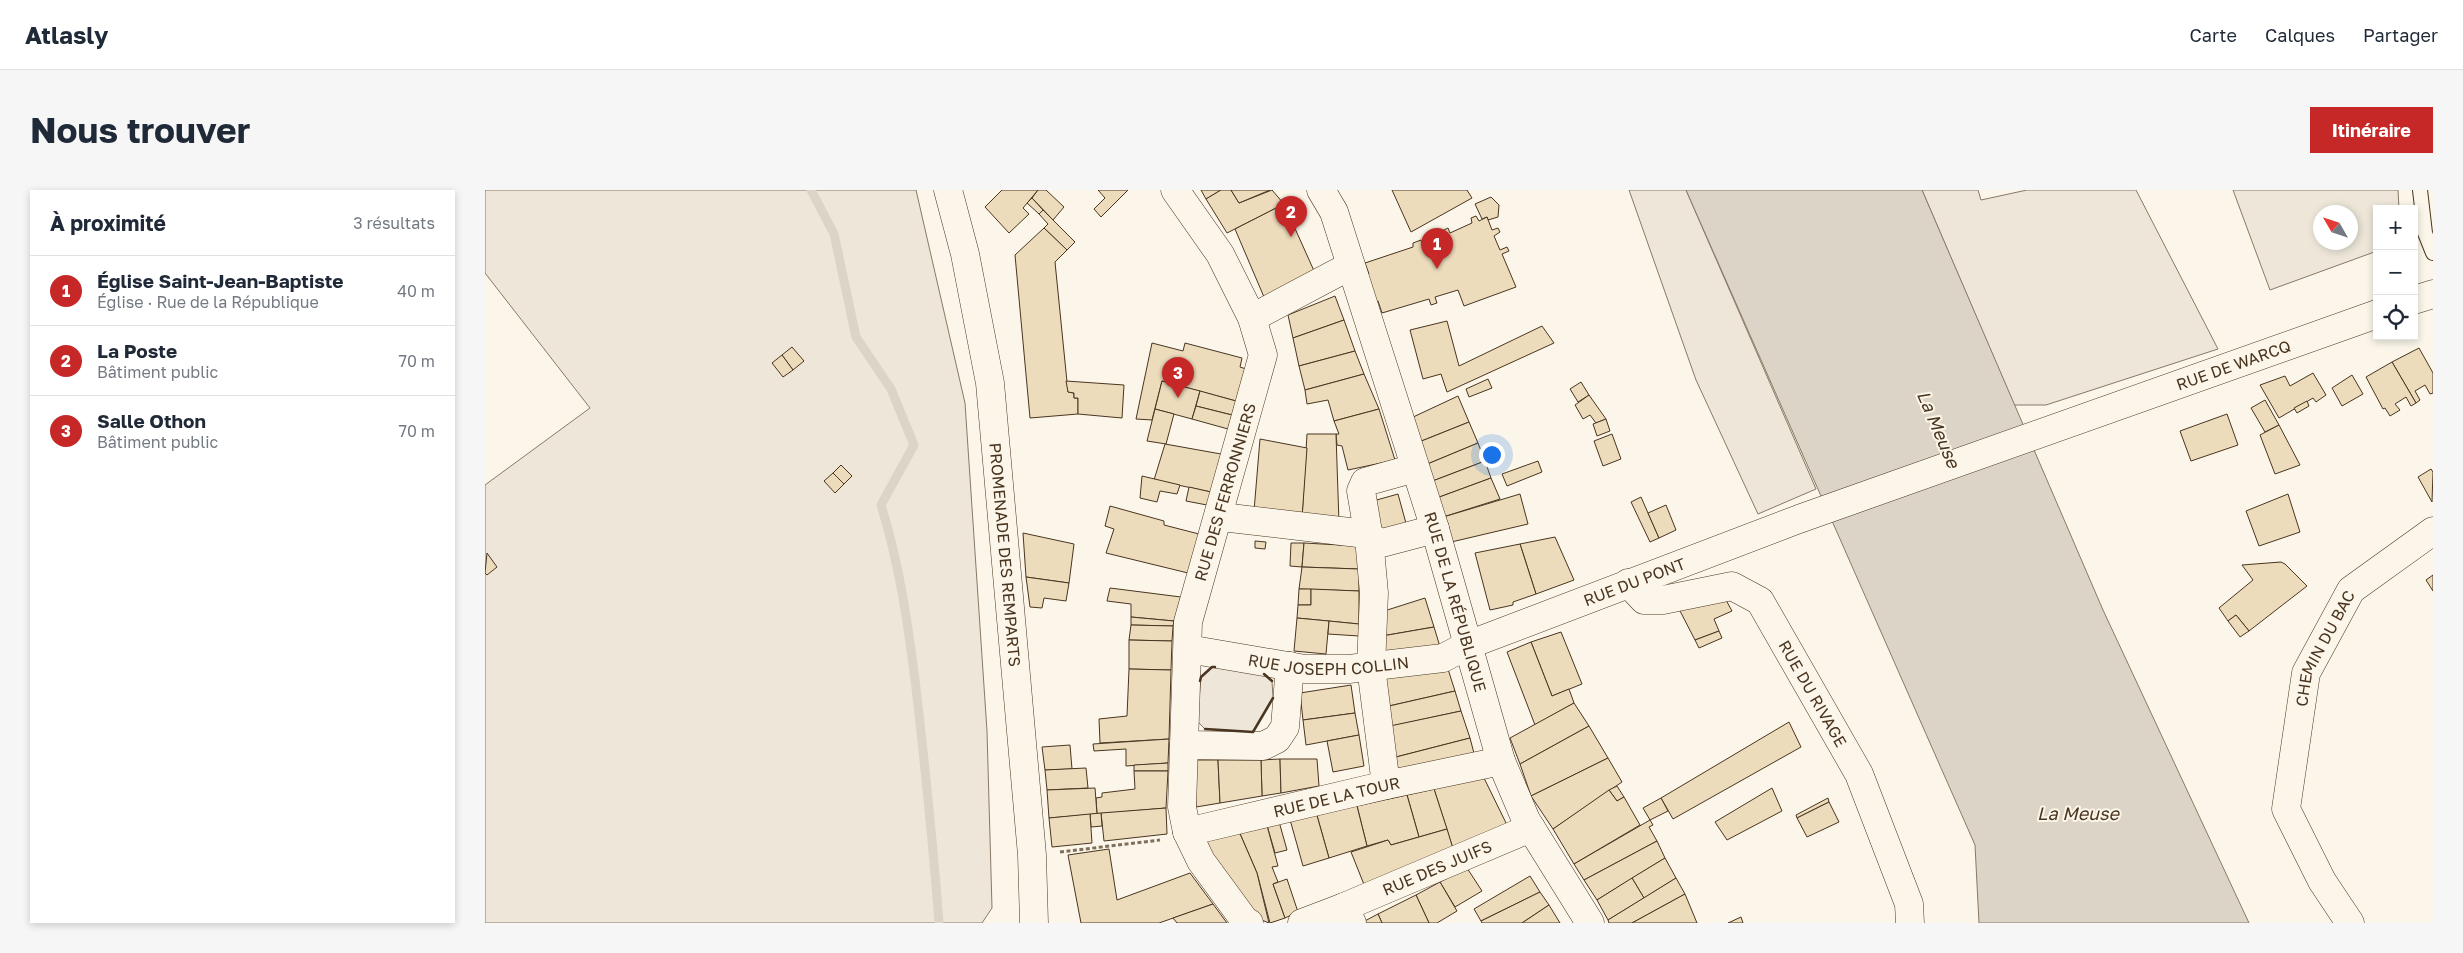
<!DOCTYPE html>
<html lang="fr">
<meta charset="utf-8">
<style>
:root{--surface:#fff;--page:#f6f6f7;--text:#1f2937;--muted:#747a83;--line:#e0e1e3;--accent:#c62828}
body{margin:0;font-family:"Golos Text",sans-serif;background:var(--page);color:var(--text)}
.controls{position:absolute;right:15px;top:15px;display:grid;overflow:hidden;border-radius:0px;box-shadow:0 2px 8px #0003}
.controls button{width:45px;height:45px;display:grid;place-items:center;padding:0;border:0;border-bottom:1px solid var(--line);background:var(--surface);color:var(--text);font:25px sans-serif}
.compass{position:absolute;left:1828px;top:15px;width:45px;height:45px;border-radius:50%;background:var(--surface);box-shadow:0 2px 8px #0003;rotate:309deg}
.you{position:absolute;left:1006px;top:264px;width:18px;height:18px;margin:-12px;border:4px solid #fff;border-radius:50%;background:#1a73e8;box-shadow:0 0 0 8px #1a73e833}
.badge{display:grid;place-items:center;width:32px;height:32px;border-radius:50%;background:var(--accent);color:#fff;font-size:16px;font-weight:700}
.pin{position:absolute;translate:-50% -41px;filter:drop-shadow(0 1px 2px #0008)}
.pin::after{content:'';position:absolute;top:26px;width:18px;height:15px;background:inherit;clip-path:polygon(0 0,100% 0,50% 100%)}
.list{margin:0;padding:0;list-style:none}
h2{display:flex;justify-content:space-between;align-items:center;height:65px;margin:0;padding:0 20px;font-size:21px}
h2 small{font-size:16px;font-weight:400;color:var(--muted)}
.list li{display:grid;grid-template-columns:32px 1fr auto;gap:15px;align-items:center;box-sizing:border-box;height:70px;padding:0 20px;border-top:1px solid var(--line)}
.list b{display:block;font-size:19px;white-space:nowrap}
.list p{margin:0;font-size:16px;white-space:nowrap;color:var(--muted)}
.list em{font-size:16px;font-style:normal;color:var(--muted)}
.icon{flex:none;width:28px;height:28px;fill:none;stroke:currentColor;stroke-width:2;stroke-linecap:round;stroke-linejoin:round}
.map{position:relative;flex:none;width:1948px;height:733px;overflow:hidden;border-radius:0px}
header{display:flex;align-items:center;gap:30px;box-sizing:border-box;height:70px;padding:0 25px;background:var(--surface);border-bottom:1px solid var(--line)}
header strong{font-size:24px}
nav{display:flex;gap:28px;margin-inline-start:auto;font-size:18px}
.intro{display:flex;align-items:center;justify-content:space-between;box-sizing:border-box;height:120px;padding:0 30px}
h1{margin:0;font-size:35px}
.button{padding:12px 22px;border-radius:0px;background:var(--accent);color:#fff;font-size:18px;font-weight:700}
main{display:flex;gap:30px;padding:0 30px}
aside{flex:1;background:var(--surface);border-radius:0px;box-shadow:0 2px 8px #0003}
.map>svg:first-child{display:block}
.green{fill:#ede6d9;stroke:#887966;fill-rule:evenodd}
.water{fill:#dcd4c6;stroke:#887966}
.lines{fill:none;stroke-linecap:round;stroke-linejoin:round}
.stream{stroke:#dcd4c6;stroke-width:9}
.building{fill:#ecdcbc;stroke:#4a3520}
.lane-casing{stroke:#4a3520;stroke-width:16}
.street-casing{stroke:#4a3520;stroke-width:29}
.secondary-casing{stroke:#4a3520;stroke-width:29}
.path{stroke:#7f6f5c;stroke-width:3;stroke-dasharray:4 2.5;stroke-linecap:butt}
.lane{stroke:#fbf6e9;stroke-width:14}
.street{stroke:#fbf6e9;stroke-width:28}
.secondary{stroke:#fbf6e9;stroke-width:28}
.wall{stroke:#4a3520;stroke-width:2.5}
.labels{text-anchor:middle;dominant-baseline:central;stroke-width:4;stroke-linejoin:round;paint-order:stroke}
.street-label{font-size:16px;fill:#4a3520;stroke:#fbf6e9}
.water-label{font-size:18px;font-style:italic;fill:#4a3520;stroke:#fbf6e9}
</style>
<header>
<strong>Atlasly</strong>
<nav><a>Carte</a><a>Calques</a><a>Partager</a></nav>
</header>
<div class="intro"><h1>Nous trouver</h1><a class="button">Itinéraire</a></div>
<main>
<aside>
<h2>À proximité<small>3 résultats</small></h2>
<ul class="list">
<li><span class="badge">1</span><div><b>Église Saint-Jean-Baptiste</b><p>Église · Rue de la République</p></div><em>40 m</em></li>
<li><span class="badge">2</span><div><b>La Poste</b><p>Bâtiment public</p></div><em>70 m</em></li>
<li><span class="badge">3</span><div><b>Salle Othon</b><p>Bâtiment public</p></div><em>70 m</em></li>
</ul>
</aside>
<div class="map">
<svg width="1948" height="733" viewBox="0 0 1948 733">
<rect width="100%" height="100%" fill="#fbf6e9"/>
<g class="green">
<polygon points="0,0 431,0 480,213 502,541 507,718 497,733 0,733 0,295 105,218 0,83"/>
<polygon points="1144,0 1201,0 1331,299 1273,324 1211,190"/>
<polygon points="1437,0 1493,0 1496,10 1542,0 1651,0 1733,159 1561,215 1529,215"/>
<path d="M1748,0h165l1,19h-22v42l-107,39zM1836,22h30v30h-30z"/>
<polygon points="727,477 776,482 787,491 788,508 768,542 720,539 712,531 716,487"/>
</g>
<polygon class="water" points="1201,0 1437,0 1618,420 1764,733 1494,733 1490,655"/>
<g class="lines">
<path class="stream" d="M326,0l23,44 22,103 35,52 23,56 -33,60c19,61 27,120 35,183 9,78 17,156 23,235"/>
</g>
<g class="building">
<polygon points="517,0 553,0 538,18 544,24 524,43 500,17"/>
<polygon points="553,0 561,0 579,17 568,30 547,8"/>
<polygon points="613,0 643,0 616,27 609,19 620,8"/>
<polygon points="716,0 736,0 721,9"/>
<polygon points="736,0 746,0 754,13 787,0 799,14 742,43 721,9"/>
<polygon points="746,0 785,0 754,13"/>
<polygon points="907,0 982,0 987,8 926,42"/>
<polygon points="1006,7 1014,15 1013,27 1003,30 1002,27 997,29 990,14"/>
<polygon points="547,8 558,20 554,24 542,13"/>
<polygon points="799,14 830,83 779,107 750,39"/>
<polygon points="558,20 590,52 582,60 559,38 563,34 554,24"/>
<polygon points="991,26 994,31 1002,27 1007,40 1013,38 1015,42 1009,46 1015,60 1022,57 1024,61 1017,64 1031,97 979,116 973,100 950,107 952,113 946,115 944,109 897,123 893,111 890,112 881,85 884,84 880,73 928,57 928,53 936,50 937,54 961,46 959,40 963,38 965,43 987,33 986,28"/>
<polygon points="559,38 582,60 570,72 583,202 589,203 589,208 593,208 593,224 545,228 530,65"/>
<polygon points="850,106 859,130 808,148 803,125"/>
<polygon points="859,130 870,161 814,176 808,148"/>
<polygon points="962,131 974,176 1057,136 1069,153 962,202 956,184 938,189 925,140"/>
<polygon points="667,153 698,161 700,153 757,168 755,177 761,179 751,211 677,191 667,230 651,229"/>
<polygon points="307,157 319,171 308,180 297,165"/>
<polygon points="1934,158 1948,183 1948,203 1945,204 1940,195 1930,201 1935,210 1931,213 1907,172"/>
<polygon points="870,161 879,184 820,200 814,176"/>
<polygon points="297,165 308,180 298,187 287,173"/>
<polygon points="1907,172 1931,213 1926,216 1921,207 1910,214 1915,220 1905,226 1900,218 1898,219 1881,187"/>
<polygon points="1828,183 1841,205 1831,212 1828,208 1794,228 1775,195 1800,186 1805,196"/>
<polygon points="879,184 894,219 849,231 843,210 822,214 820,200"/>
<polygon points="1867,185 1878,204 1857,216 1847,198"/>
<polygon points="1003,189 1007,198 984,207 981,199"/>
<polygon points="581,191 639,195 637,228 593,224 593,208 589,208 589,203 583,202"/>
<polygon points="677,191 715,201 707,229 670,219"/>
<polygon points="1096,192 1104,205 1093,212 1085,199"/>
<polygon points="715,201 751,211 747,225 711,216"/>
<polygon points="1104,205 1121,229 1111,233 1105,225 1098,229 1090,215"/>
<polygon points="973,206 984,232 934,252 926,228"/>
<polygon points="1780,210 1794,235 1780,242 1766,218"/>
<polygon points="1822,211 1824,216 1812,223 1809,218"/>
<polygon points="711,216 747,225 743,239 707,229"/>
<polygon points="670,219 689,224 681,254 662,251"/>
<polygon points="894,219 910,270 863,280 857,256 852,255 851,244 854,244 849,231"/>
<polygon points="1742,224 1753,255 1706,271 1695,241"/>
<polygon points="1121,229 1125,241 1112,246 1108,234"/>
<polygon points="984,232 993,253 940,275 934,252"/>
<polygon points="1794,235 1815,275 1790,284 1775,245"/>
<polygon points="822,244 851,244 854,333 817,328"/>
<polygon points="1127,244 1136,269 1118,276 1109,251"/>
<polygon points="775,249 822,258 817,328 769,321"/>
<polygon points="993,253 1000,271 945,292 940,275"/>
<polygon points="680,254 736,264 726,302 669,290"/>
<polygon points="1000,271 1006,288 949,309 945,292"/>
<polygon points="1053,271 1057,282 1022,296 1017,284"/>
<polygon points="356,275 367,286 359,294 348,283"/>
<polygon points="1946,279 1948,282 1947,312 1933,287"/>
<polygon points="348,283 359,294 350,303 339,291"/>
<polygon points="657,286 695,295 692,304 675,301 672,312 655,308"/>
<polygon points="1006,288 1015,309 955,328 949,309"/>
<polygon points="704,297 726,302 722,315 701,311"/>
<polygon points="913,304 922,337 898,344 888,311"/>
<polygon points="1035,304 1043,334 962,353 955,328"/>
<polygon points="1803,304 1815,342 1774,356 1761,321"/>
<polygon points="1156,307 1174,348 1165,352 1146,312"/>
<polygon points="1181,315 1191,340 1174,348 1163,323"/>
<polygon points="625,316 679,331 679,335 714,344 703,383 621,363 629,339 620,336"/>
<polygon points="538,343 589,354 584,393 541,387"/>
<polygon points="1070,347 1089,390 1051,404 1035,354"/>
<polygon points="770,351 781,352 780,359 770,358"/>
<polygon points="806,353 819,353 817,377 805,376"/>
<polygon points="819,353 873,356 874,379 817,377"/>
<polygon points="1035,354 1051,404 1028,412 1028,415 1005,420 990,363"/>
<polygon points="2,363 12,377 2,385 0,383"/>
<polygon points="1796,372 1800,374 1822,396 1764,441 1751,425 1743,431 1734,418 1768,390 1757,375"/>
<polygon points="817,377 874,379 874,401 814,399"/>
<polygon points="1948,385 1948,401 1941,390"/>
<polygon points="541,387 584,393 581,411 559,408 557,418 545,417"/>
<polygon points="625,398 696,407 689,431 646,427 646,414 622,411"/>
<polygon points="814,399 826,399 826,415 813,415"/>
<polygon points="826,399 874,401 874,434 812,428 813,415 826,415"/>
<polygon points="940,408 949,437 897,446 896,422"/>
<polygon points="1241,410 1247,421 1229,429 1234,441 1210,450 1194,419"/>
<polygon points="1751,425 1764,441 1755,447 1743,431"/>
<polygon points="646,427 689,431 688,436 646,435"/>
<polygon points="812,428 844,431 841,464 809,461"/>
<polygon points="844,431 874,434 874,446 843,444"/>
<polygon points="646,435 688,436 687,451 644,450"/>
<polygon points="949,437 956,460 899,471 897,446"/>
<polygon points="1234,441 1237,448 1214,458 1210,450"/>
<polygon points="1076,442 1097,494 1067,506 1046,452"/>
<polygon points="644,450 687,451 686,480 644,479"/>
<polygon points="1046,452 1067,506 1084,499 1089,513 1050,535 1022,462"/>
<polygon points="962,476 970,501 904,516 899,487"/>
<polygon points="644,479 686,480 684,549 615,553 614,529 642,526"/>
<polygon points="866,495 870,523 818,530 815,503"/>
<polygon points="970,501 976,521 907,536 904,516"/>
<polygon points="1089,513 1104,536 1035,574 1025,548"/>
<polygon points="976,521 985,548 911,567 905,536"/>
<polygon points="870,523 874,545 821,555 818,530"/>
<polygon points="1304,532 1316,557 1188,629 1176,608"/>
<polygon points="1104,536 1123,568 1046,606 1035,574"/>
<polygon points="874,545 879,576 848,582 842,551"/>
<polygon points="985,548 991,571 913,584 911,567"/>
<polygon points="684,549 683,573 641,576 641,559 609,561 608,554"/>
<polygon points="585,555 587,579 560,580 557,557"/>
<polygon points="1123,568 1137,592 1068,639 1046,606"/>
<polygon points="795,569 796,603 777,606 776,570"/>
<polygon points="795,569 832,569 834,596 796,603"/>
<polygon points="709,570 733,570 735,613 711,617"/>
<polygon points="733,570 776,570 777,606 735,613"/>
<polygon points="683,573 683,581 649,581 649,575"/>
<polygon points="601,578 603,598 562,600 560,580"/>
<polygon points="649,581 683,581 681,618 612,624 611,608 617,607 617,603 650,599"/>
<polygon points="998,586 1023,637 970,665 949,599"/>
<polygon points="1132,596 1139,607 1132,611 1124,600"/>
<polygon points="610,598 612,624 564,628 562,600"/>
<polygon points="1287,598 1297,621 1242,650 1230,632"/>
<polygon points="949,599 962,639 934,647 922,605"/>
<polygon points="1124,600 1132,611 1139,607 1155,635 1089,674 1068,639"/>
<polygon points="922,605 934,647 906,655 903,650 882,656 872,616"/>
<polygon points="1176,608 1183,621 1165,630 1158,618"/>
<polygon points="1343,608 1344,612 1312,628 1311,625"/>
<polygon points="1344,612 1354,632 1322,647 1312,628"/>
<polygon points="872,616 882,656 844,668 831,622"/>
<polygon points="681,618 682,644 619,651 616,623"/>
<polygon points="831,622 844,668 818,676 804,626"/>
<polygon points="616,623 617,636 606,637 605,624"/>
<polygon points="605,624 607,653 567,657 564,628"/>
<polygon points="793,628 802,660 790,663 781,632"/>
<polygon points="1165,630 1168,635 1164,637 1172,651 1099,690 1089,674"/>
<polygon points="781,632 793,676 787,677 793,692 788,694 800,728 785,733 772,683 753,639"/>
<polygon points="753,639 772,683 784,733 767,726 716,649"/>
<polygon points="962,639 970,665 880,697 866,662 903,650 906,655"/>
<polygon points="1172,651 1180,668 1112,710 1099,690"/>
<polygon points="624,659 632,710 705,683 728,714 674,733 596,733 583,665"/>
<polygon points="1180,668 1191,688 1159,708 1147,688"/>
<polygon points="982,678 997,701 970,717 955,692"/>
<polygon points="1045,686 1055,702 996,731 989,719"/>
<polygon points="1147,688 1159,708 1123,730 1112,710"/>
<polygon points="1191,688 1200,704 1147,733 1124,733 1123,730"/>
<polygon points="802,689 813,722 800,728 788,694"/>
<polygon points="955,692 972,721 952,733 944,733 931,705"/>
<polygon points="1055,702 1064,715 1037,733 997,733 996,731"/>
<polygon points="1200,704 1212,733 1147,733"/>
<polygon points="931,705 944,733 897,733 893,724"/>
<polygon points="728,714 742,733 692,733 688,728"/>
<polygon points="1064,715 1075,733 1037,733"/>
<polygon points="893,724 897,733 876,733"/>
<polygon points="1256,727 1258,733 1243,733"/>
</g>
<g class="lines">
<g class="lane-casing">
<polyline id="lane" points="1935,0 1940,43 1948,63"/>
</g>
<g class="street-casing">
<g id="street">
<path id="s1" d="M690,0l45,64 32,64 11,37 -75,267 -6,185 5,25 199,-47 115,-24"/>
<polyline points="767,128 865,76"/>
<polyline points="734,324 745,328 873,343 897,353 950,339"/>
<path id="s2" d="M1143,393l16,17h19l69,-14 28,15 99,173 50,130 1,19"/>
<path id="s3" d="M703,459l117,20h44l94,-11 25,-13"/>
<polyline points="699,555 778,556 792,549 800,537 805,476"/>
<polyline points="901,595 886,477 889,403 884,348 876,301 880,292 930,278"/>
<polyline points="702,642 716,671 760,731 764,733"/>
<path id="s4" d="M859,717l187,-79"/>
<polyline points="817,733 859,717 867,733"/>
<path id="s5" d="M1865,733l-28,-42 -36,-72 20,-136 45,-83 82,-59"/>
</g>
</g>
<g class="secondary-casing">
<g id="secondary">
<path id="s6" d="M463,0l17,64 25,129 42,472 2,68"/>
<path id="s7" d="M836,0l13,22 101,317 66,232 25,59 64,103"/>
<polyline points="1929,110 1948,104"/>
<path id="s8" d="M983,455l331,-126 578,-205"/>
</g>
</g>
<polyline class="path" points="575,662 675,650"/>
<use href="#lane" class="lane"/>
<use href="#street" class="street"/>
<use href="#secondary" class="secondary"/>
<g class="wall">
<polyline points="779,484 787,491"/>
<polyline points="715,491 716,487 727,477 730,477"/>
<polyline points="720,539 768,542 788,508"/>
</g>
</g>
<g class="labels">
<g class="street-label">
<text stroke="none"><textPath href="#s8" startOffset="815">RUE DE WARCQ</textPath></text>
<text transform="translate(740 302) rotate(-74)">RUE DES FERRONNIERS</text>
<text stroke="none"><textPath href="#s6" startOffset="370">PROMENADE DES REMPARTS</textPath></text>
<text stroke="none"><textPath href="#s8" startOffset="178">RUE DU PONT</textPath></text>
<text stroke="none"><textPath href="#s7" startOffset="434">RUE DE LA RÉPUBLIQUE</textPath></text>
<text stroke="none"><textPath href="#s5" startOffset="298">CHEMIN DU BAC</textPath></text>
<text stroke="none"><textPath href="#s3" startOffset="142">RUE JOSEPH COLLIN</textPath></text>
<text stroke="none"><textPath href="#s2" startOffset="251">RUE DU RIVAGE</textPath></text>
<text stroke="none"><textPath href="#s1" startOffset="830">RUE DE LA TOUR</textPath></text>
<text stroke="none"><textPath href="#s4" startOffset="101">RUE DES JUIFS</textPath></text>
</g>
<g class="water-label">
<text transform="translate(1454 239) rotate(67)">La Meuse</text>
<text x="1593" y="623">La Meuse</text>
</g>
</g>
</svg>
<div class="controls">
<button>+</button>
<button>−</button>
<button><svg class="icon" aria-label="locate" viewBox="0 0 24 24"><circle cx="12" cy="12" r="6"/><path d="M12 2v4M12 18v4M2 12h4M18 12h4"/></svg></button>
</div>
<svg class="compass" viewBox="-18 -18 36 36"><path d="M0-13l5 13h-10z" fill="#e53935"/><path d="M0 13l5-13h-10z" fill="#747a83"/></svg>
<div class="you"></div>
<div class="pin badge" style="left:952px;top:79px">1</div>
<div class="pin badge" style="left:806px;top:47px">2</div>
<div class="pin badge" style="left:693px;top:208px">3</div>
</div>
</main>
